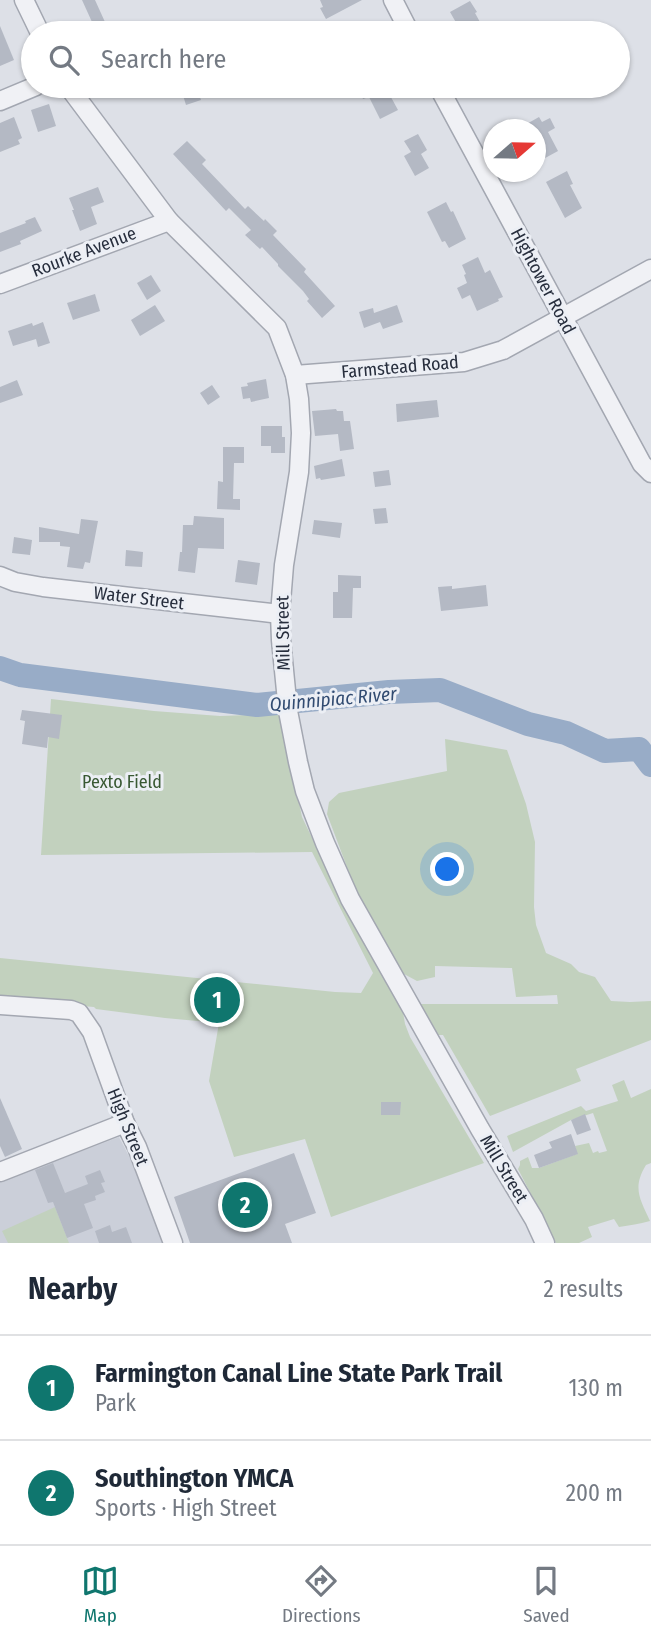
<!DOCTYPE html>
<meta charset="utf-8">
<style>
:root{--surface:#fff;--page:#f6f6f7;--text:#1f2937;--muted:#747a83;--line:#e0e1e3;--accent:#0f766e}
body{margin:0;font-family:"Fira Sans Condensed",sans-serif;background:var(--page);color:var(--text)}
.compass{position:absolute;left:483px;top:119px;width:63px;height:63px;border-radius:50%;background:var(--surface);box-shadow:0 2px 5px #0004;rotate:70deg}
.you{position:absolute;left:448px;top:870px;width:24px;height:24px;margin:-18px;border:5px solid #fff;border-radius:50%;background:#1a73e8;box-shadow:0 0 0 10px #1a73e833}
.badge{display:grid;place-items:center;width:46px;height:46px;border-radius:50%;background:var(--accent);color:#fff;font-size:23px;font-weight:700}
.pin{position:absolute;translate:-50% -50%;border:4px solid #fff;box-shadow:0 2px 7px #0006}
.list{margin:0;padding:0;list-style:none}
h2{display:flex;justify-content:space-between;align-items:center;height:91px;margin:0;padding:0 28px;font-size:30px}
h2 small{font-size:23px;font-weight:400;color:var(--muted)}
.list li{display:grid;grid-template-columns:46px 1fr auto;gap:21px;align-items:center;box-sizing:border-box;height:105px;padding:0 28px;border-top:2px solid var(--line)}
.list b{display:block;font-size:26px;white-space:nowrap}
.list p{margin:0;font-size:23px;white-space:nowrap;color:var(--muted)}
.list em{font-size:23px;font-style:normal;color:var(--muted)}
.icon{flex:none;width:38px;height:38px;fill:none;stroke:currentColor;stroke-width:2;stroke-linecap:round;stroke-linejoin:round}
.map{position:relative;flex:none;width:651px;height:1243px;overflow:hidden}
.search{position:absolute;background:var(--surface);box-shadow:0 2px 5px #0004;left:21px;right:21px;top:21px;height:77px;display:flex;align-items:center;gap:18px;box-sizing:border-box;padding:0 24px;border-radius:38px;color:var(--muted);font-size:26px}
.sheet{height:301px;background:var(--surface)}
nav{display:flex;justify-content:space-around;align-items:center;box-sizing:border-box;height:98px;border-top:2px solid var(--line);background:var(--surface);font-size:19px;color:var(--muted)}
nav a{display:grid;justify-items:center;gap:4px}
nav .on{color:var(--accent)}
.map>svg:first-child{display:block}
.built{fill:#cbcfd9}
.green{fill:#c2d1be}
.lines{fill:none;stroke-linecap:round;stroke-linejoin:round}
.river{stroke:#98acc7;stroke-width:24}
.building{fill:#b4b9c4}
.minor-casing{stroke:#a3a7b1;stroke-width:21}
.minor{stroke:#f0f1f5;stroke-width:18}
.labels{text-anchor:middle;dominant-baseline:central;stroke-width:6;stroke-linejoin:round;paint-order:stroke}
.street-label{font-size:18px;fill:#272e3d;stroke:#eceff5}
.park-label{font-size:18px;fill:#395934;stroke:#eceff5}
.water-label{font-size:19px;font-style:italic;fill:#314b71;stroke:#eceff5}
</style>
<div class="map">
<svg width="651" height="1243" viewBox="0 0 651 1243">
<rect width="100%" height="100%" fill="#dde0e7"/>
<polygon class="built" points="119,1137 132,1162 164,1243 0,1243 0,1182"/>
<g class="green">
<polygon points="51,699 154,711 220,716 281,714 302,817 355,927 403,1012 405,1024 410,1037 484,1163 331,1217 305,1139 234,1157 209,1081 219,1023 165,1018 96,1009 94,1007 0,999 0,958 335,992 361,993 373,973 312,852 41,855"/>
<polygon points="445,739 507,750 526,804 535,842 534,907 536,925 546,953 571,964 579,972 595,977 611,1001 630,1002 651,1001 651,1040 576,1069 581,1081 490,1116 443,1035 437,1035 420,1004 558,1004 557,995 516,997 512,968 435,966 435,977 417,981 404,974 397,966 359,899 327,814 329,802 339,793 447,771"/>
<path d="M624,1080l7,18 20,-9v74l-5,2c-14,23 -6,34 4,56 -11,3 -20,4 -31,6l-5,-8 -26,8 4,10 -13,6h-23l-38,-74 2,-4v-4l8,-4 4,11h7l38,-14 -2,-8 14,-3 4,10 5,-2 1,2 8,-2 -14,-38 -22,7 -58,32 -6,-16 74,-30 5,5 32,-10 -6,-16z"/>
<polygon points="55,1207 69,1243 8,1243 2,1231"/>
</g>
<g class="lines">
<polyline class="river" points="0,668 20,675 257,705 389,692 440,690 528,724 566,733 605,751 639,749 651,765"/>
</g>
<g class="building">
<polygon points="82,0 95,0 110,33 97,33"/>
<polygon points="320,0 362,0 326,19 320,8 323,7"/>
<polygon points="470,1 477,12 475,13 486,33 462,33 450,12"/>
<polygon points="0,26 14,60 0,66"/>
<polygon points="180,86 196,86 201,100 186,105"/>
<polygon points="363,86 391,86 386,88 398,110 380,119 369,97 363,99 359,90 364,88"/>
<polygon points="49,104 56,126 38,132 31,110"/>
<polygon points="14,117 22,138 18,140 20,144 0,152 0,123"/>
<polygon points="539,117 542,122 550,118 555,128 548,132 558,151 536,163 536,130 516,130"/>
<polygon points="418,134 427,150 421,154 429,168 415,176 404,156 411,152 404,141"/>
<polygon points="187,141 206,160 202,164 245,209 248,206 264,221 265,219 277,231 273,235 306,269 304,272 335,306 322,318 307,301 309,299 303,291 278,266 278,264 262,247 260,249 245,235 251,230 229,208 226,211 173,154"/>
<polygon points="567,171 573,184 570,185 582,208 565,218 546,182"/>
<polygon points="98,187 104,202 91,207 97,224 80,231 72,210 74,210 69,198"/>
<polygon points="446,202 451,212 453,211 466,239 449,248 445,241 442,242 427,212"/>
<polygon points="35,217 42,231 20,241 21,244 0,252 0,233 26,223 25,221"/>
<polygon points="478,257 485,273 490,270 503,297 498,299 499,301 477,311 470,295 462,299 457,288 467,283 464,275 466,274 462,265"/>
<polygon points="151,275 161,291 147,300 137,283"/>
<polygon points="95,294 100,311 73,320 67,303"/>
<polygon points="155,305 165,321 140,336 131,320"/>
<polygon points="397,305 403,322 383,329 380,322 364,328 359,312 373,308 374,313"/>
<polygon points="43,322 50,343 38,347 36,339 13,346 8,331 32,323 33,326"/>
<polygon points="266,379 269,398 251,402 250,398 243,399 241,387 248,386 247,383"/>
<polygon points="17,380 23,395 0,403 0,387"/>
<polygon points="212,385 220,397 208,405 200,393"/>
<polygon points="437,400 439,417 397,422 396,404"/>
<polygon points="336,409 337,411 343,411 344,421 350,421 354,449 340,451 338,434 315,436 312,411"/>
<polygon points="261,426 282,426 282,437 285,437 285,453 271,453 271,446 261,446"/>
<polygon points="223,447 244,447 244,463 234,463 233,499 240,499 240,510 217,509 218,481 223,482"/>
<polygon points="342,459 345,476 321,480 320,478 316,479 314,466"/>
<polygon points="389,470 391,485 375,487 373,472"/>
<polygon points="386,508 388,523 375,524 373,509"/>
<polygon points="194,516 224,518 224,549 198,548 195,573 178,571 180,552 182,552 183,525 193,525"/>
<polygon points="81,519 98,521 90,563 85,562 83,569 67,567 70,547 60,546 60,542 39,542 39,527 79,534"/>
<polygon points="314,520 342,523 340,538 312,534"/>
<polygon points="14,537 32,540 30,555 12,553"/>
<polygon points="126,550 143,552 142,567 125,566"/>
<polygon points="238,560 260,563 257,585 235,582"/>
<polygon points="338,575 361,576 361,588 353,588 352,618 333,618 333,592 338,592"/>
<polygon points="486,585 488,606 441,611 438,587 452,586 452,589"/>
<polygon points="22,710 62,715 59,739 48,737 47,748 22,744 25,721 20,720"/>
<polygon points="0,1098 22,1149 5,1157 0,1146"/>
<polygon points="381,1102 401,1102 400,1115 381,1115"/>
<polygon points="585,1114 591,1130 577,1135 571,1120"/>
<polygon points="571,1134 578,1154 539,1168 534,1155 552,1148 549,1142"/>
<polygon points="294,1153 316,1213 285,1224 292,1243 190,1243 174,1197"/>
<polygon points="53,1163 65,1193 88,1184 85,1176 100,1170 105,1182 101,1183 105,1192 95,1196 96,1200 84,1204 93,1228 67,1238 53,1202 48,1203 35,1170"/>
<polygon points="110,1225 112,1232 126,1227 132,1243 99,1243 95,1231"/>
</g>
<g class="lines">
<g class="minor-casing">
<g id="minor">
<polyline points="24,0 40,33"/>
<polyline points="393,0 410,33"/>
<polyline points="68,86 169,221 277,328 295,375 299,399 301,433 299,472 284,565 280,614 281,640 288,711 298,762 305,791 325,843 350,899 480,1129 534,1219 545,1243"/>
<polyline points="438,86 642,464 651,473"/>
<polyline points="0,101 36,86"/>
<polyline points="0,284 169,221"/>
<polyline points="295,375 464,362 503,350 651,269"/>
<polyline points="0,576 15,582 43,587 280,614"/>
<polyline points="0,1005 71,1010 79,1013 92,1032 125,1123 137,1147 173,1243"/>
<polyline points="0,1172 125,1123"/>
</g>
</g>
<use href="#minor" class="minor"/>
</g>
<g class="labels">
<g class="street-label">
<text transform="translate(84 252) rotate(-21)">Rourke Avenue</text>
<text transform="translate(543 281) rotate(62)">Hightower Road</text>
<text transform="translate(400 367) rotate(-5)">Farmstead Road</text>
<text transform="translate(139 598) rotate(7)">Water Street</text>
<text transform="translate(283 633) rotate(-91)">Mill Street</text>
<text transform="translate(128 1127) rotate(68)">High Street</text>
<text transform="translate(504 1169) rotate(59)">Mill Street</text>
</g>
<g class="park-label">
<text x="122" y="782">Pexto Field</text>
</g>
<g class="water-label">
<text transform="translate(333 699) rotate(-5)">Quinnipiac River</text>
</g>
</g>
</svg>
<svg class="compass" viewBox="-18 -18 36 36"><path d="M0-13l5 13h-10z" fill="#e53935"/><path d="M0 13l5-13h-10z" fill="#747a83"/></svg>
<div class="you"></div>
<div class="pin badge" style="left:217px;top:1000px">1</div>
<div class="pin badge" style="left:245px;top:1205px">2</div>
<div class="search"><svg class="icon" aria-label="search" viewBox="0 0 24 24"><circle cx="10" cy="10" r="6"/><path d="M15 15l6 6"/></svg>Search here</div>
</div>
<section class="sheet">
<h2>Nearby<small>2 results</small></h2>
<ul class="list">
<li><span class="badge">1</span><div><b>Farmington Canal Line State Park Trail</b><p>Park</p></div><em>130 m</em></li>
<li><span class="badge">2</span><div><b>Southington YMCA</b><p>Sports · High Street</p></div><em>200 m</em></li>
</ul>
</section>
<nav>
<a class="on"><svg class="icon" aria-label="map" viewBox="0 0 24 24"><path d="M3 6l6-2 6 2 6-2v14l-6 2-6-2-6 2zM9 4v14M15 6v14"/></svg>Map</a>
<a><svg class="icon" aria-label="directions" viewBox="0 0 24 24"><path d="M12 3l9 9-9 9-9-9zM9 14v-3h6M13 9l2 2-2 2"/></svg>Directions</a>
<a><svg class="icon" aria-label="saved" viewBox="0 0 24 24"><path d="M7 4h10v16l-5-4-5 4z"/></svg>Saved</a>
</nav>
